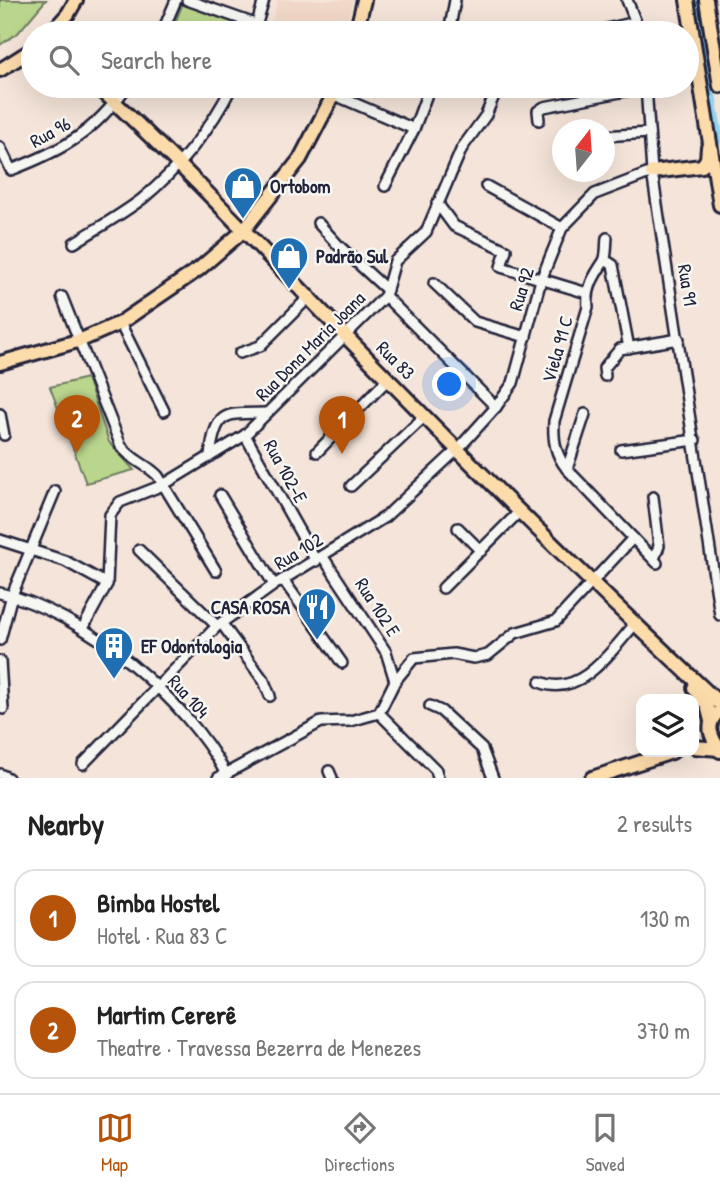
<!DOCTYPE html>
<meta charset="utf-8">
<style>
:root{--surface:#fff;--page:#f6f6f6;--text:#222;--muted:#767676;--line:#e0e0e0;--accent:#b45309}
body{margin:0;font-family:"Patrick Hand",sans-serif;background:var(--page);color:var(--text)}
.controls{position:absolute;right:21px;bottom:21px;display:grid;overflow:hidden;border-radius:14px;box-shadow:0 7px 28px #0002}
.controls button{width:63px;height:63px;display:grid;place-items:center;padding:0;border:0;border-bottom:2px solid var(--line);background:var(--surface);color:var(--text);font:35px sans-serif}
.compass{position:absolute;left:552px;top:119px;width:63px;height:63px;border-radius:50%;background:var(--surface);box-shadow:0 7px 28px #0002;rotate:17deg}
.you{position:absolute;left:450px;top:385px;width:24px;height:24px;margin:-18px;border:5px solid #fff;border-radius:50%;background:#1a73e8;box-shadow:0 0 0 10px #1a73e833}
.badge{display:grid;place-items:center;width:46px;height:46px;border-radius:50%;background:var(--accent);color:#fff;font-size:23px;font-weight:700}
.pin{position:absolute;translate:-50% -58px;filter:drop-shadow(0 2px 4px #0008)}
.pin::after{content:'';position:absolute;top:37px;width:24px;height:21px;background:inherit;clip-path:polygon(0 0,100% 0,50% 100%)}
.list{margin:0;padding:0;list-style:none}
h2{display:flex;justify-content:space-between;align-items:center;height:91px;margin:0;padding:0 28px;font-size:30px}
h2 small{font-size:23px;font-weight:400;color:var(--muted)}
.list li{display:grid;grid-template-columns:46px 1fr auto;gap:21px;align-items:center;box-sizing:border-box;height:98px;margin:0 14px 14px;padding:0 14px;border:2px solid var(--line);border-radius:21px}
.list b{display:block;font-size:26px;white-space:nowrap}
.list p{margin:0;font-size:23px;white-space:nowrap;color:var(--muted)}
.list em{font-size:23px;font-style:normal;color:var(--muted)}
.icon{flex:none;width:38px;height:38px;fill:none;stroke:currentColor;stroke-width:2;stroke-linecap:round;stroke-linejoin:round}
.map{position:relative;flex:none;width:720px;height:778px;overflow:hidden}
.search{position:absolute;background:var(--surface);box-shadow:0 7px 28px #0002;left:21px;right:21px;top:21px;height:77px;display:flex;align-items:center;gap:18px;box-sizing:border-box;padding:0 24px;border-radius:38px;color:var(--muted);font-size:26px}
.sheet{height:315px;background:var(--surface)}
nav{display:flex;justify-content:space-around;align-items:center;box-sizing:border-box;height:98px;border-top:2px solid var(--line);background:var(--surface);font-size:19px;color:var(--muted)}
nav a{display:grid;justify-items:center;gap:4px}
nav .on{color:var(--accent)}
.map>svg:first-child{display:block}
.built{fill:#f2d8c8}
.green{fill:#bad58c;stroke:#6e7c64;stroke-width:2}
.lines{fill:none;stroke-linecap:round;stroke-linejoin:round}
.canal{stroke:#90d4f2;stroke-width:7}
.minor-casing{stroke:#22223b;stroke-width:14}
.major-casing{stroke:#22223b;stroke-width:18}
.minor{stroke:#f6f6f2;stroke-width:9}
.major{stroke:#fddcac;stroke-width:12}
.labels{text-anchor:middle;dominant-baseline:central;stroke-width:5;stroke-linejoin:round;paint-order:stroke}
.street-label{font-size:19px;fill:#22223b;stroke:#f6f6f2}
.poi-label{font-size:19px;font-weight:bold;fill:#22223b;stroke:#f6f6f2;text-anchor:start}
</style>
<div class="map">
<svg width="720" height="778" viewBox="0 0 720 778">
<rect width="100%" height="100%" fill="#f4e4d9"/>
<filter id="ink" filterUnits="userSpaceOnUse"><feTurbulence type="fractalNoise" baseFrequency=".0143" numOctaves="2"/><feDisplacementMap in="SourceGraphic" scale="14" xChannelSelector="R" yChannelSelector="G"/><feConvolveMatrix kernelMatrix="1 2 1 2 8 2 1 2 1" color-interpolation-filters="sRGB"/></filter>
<g filter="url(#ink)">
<polygon class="built" points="278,0 353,0 344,33 269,33"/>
<g class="green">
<polygon points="0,0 46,0 18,33 0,45"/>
<polygon points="183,3 253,26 251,33 171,33"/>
<polygon points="87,378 109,442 134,470 86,483 50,387"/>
</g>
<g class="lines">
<polyline class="canal" points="697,0 720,140"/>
<g class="minor-casing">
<g id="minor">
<polyline points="187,0 258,25"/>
<polyline points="627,0 640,33"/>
<polyline points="585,32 594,32 636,22"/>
<polyline points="162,33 176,0"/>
<polyline points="254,33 264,0"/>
<polyline points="449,33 455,0"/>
<polyline points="646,86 652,172 720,615"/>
<polyline points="335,95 414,129"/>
<polyline points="539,120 538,111 544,107 646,87"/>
<polyline points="604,136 649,133"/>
<path d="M0,147l11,23c52,-20 83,-37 116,-84"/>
<polyline points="385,186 414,129 430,86"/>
<polyline points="486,186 562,228"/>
<polyline points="437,203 454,226 506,250 501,267 587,293"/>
<polyline points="318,223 339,246 387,290"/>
<path d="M607,238c-1,7 0,17 -3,23 -10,15 -18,27 -16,46l-34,114c-1,19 1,33 13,48l90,94"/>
<path d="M74,243c22,-14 47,-28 68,-44 36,-29 70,-72 90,-113"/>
<polyline points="605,260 613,265 629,348"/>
<polyline points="434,283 475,322 526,337"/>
<polyline points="385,296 496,407"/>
<path d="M62,297l59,149c12,16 25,17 37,30l58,95"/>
<polyline points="120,323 164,411"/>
<polyline points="240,353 260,346 310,296"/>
<polyline points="605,376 604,368 620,349 679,339"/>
<polyline points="0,414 4,435"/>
<polyline points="245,435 316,561"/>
<polyline points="621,450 695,440"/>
<polyline points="317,452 388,379"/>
<path d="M210,456c6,-47 15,-42 57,-43"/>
<polyline points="567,469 585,414"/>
<polyline points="351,486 425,416"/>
<polyline points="220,495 274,585"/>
<polyline points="653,497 659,546 654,559"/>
<polyline points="458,528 481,551"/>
<polyline points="0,540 65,561 107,584"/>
<polyline points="139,550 217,626"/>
<polyline points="323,557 386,652 395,681"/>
<polyline points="284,581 342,663"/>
<polyline points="443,588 520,511"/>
<path d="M0,593c84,19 188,107 227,183"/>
<polyline points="222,624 264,681 270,696"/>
<polyline points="83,628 107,584 110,515 120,502 163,485 245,435 385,296 395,261 426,232 462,148 486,115 498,86"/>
<polyline points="0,640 12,595 55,491"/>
<polyline points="0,661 3,709"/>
<path d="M540,682c40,17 72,-32 95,-58"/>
<polyline points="430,706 441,711 482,749 493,778"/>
<polyline points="379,713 436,770 438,778"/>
<polyline points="83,764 217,626 274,585 385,517 458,449 496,407 513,383 541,280 562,228 595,194 652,172"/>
<polyline points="329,771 332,778"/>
<polyline points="0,774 8,778"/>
<polyline points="218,778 321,722 350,721 379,713 395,681 414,658 453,654 474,658 488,655 515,633 556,621 633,538"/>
</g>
</g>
<g class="major-casing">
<g id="major">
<polyline points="687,0 720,205"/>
<polyline points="706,0 720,86"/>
<polyline points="51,33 68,14 76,0"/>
<polyline points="356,33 364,0"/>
<polyline points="0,70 33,49"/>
<path d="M97,86c95,87 182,182 272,274 114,117 231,232 351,344"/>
<polyline points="652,172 702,166 707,159 708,147"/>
<polyline points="0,363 81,340 120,323 199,269 243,231 300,159 338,86"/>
<polyline points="694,688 707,705 711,721"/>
<path d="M716,714c-11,13 -4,24 4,37"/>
<polyline points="694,747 719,749"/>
<polyline points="592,778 672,752"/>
</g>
</g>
<use href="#minor" class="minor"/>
<use href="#major" class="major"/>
</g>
</g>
<defs>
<g id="shop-pin" transform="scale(2.0125)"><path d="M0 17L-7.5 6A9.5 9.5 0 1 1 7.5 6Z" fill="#1f6fb2" stroke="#f6f6f2"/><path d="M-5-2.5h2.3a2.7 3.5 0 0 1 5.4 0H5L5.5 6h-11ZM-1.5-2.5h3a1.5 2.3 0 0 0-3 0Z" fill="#fff"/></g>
<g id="restaurant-pin" transform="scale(2.0125)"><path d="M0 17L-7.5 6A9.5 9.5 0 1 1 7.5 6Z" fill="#1f6fb2" stroke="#f6f6f2"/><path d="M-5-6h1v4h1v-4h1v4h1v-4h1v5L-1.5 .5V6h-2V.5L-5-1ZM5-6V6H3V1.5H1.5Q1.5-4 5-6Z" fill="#fff"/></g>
<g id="building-pin" transform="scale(2.0125)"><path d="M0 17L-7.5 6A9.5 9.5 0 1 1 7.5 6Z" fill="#1f6fb2" stroke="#f6f6f2"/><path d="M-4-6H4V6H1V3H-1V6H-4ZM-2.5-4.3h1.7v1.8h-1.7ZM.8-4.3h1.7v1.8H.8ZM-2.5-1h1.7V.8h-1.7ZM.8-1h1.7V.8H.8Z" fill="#fff"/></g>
</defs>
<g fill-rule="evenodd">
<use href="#shop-pin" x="243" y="186"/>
<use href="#shop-pin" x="289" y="256"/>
<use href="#restaurant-pin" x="317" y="607"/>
<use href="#building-pin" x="114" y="646"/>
</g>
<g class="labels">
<g class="street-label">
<text transform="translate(50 132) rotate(-29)">Rua 96</text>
<text transform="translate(688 285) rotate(81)">Rua 91</text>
<text transform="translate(521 289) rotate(-73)">Rua 92</text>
<text transform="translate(310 346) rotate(-45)">Rua Dona Maria Joana</text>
<text transform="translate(557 349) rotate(-74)">Viela 91 C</text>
<text transform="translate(396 360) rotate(45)">Rua 83</text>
<text transform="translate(286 471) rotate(61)">Rua 102-E</text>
<text transform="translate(298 551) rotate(-31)">Rua 102</text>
<text transform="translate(378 607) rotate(57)">Rua 102 E</text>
<text transform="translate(189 696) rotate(48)">Rua 104</text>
</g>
<g class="poi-label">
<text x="270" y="186">Ortobom</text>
<text x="316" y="256">Padrão Sul</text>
<text x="290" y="607" text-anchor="end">CASA ROSA</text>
<text x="141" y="646">EF Odontologia</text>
</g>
</g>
</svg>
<div class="controls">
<button><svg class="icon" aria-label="layers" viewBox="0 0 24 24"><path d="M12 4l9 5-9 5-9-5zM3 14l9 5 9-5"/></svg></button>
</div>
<svg class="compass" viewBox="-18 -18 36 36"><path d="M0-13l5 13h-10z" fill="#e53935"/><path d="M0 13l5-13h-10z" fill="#767676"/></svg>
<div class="you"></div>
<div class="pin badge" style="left:342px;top:454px">1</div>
<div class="pin badge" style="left:77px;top:453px">2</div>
<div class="search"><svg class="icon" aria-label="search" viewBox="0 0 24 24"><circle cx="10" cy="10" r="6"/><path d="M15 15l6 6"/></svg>Search here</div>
</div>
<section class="sheet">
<h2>Nearby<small>2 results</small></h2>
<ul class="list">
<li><span class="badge">1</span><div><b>Bimba Hostel</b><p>Hotel · Rua 83 C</p></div><em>130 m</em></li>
<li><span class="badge">2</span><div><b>Martim Cererê</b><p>Theatre · Travessa Bezerra de Menezes</p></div><em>370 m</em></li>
</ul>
</section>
<nav>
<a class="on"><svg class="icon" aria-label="map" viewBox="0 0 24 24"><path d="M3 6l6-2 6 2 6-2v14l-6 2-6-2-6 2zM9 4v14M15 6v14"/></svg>Map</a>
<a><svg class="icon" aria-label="directions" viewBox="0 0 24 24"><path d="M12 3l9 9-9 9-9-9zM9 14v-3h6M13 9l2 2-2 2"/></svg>Directions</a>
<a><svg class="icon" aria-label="saved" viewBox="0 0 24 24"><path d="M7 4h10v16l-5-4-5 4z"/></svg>Saved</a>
</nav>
